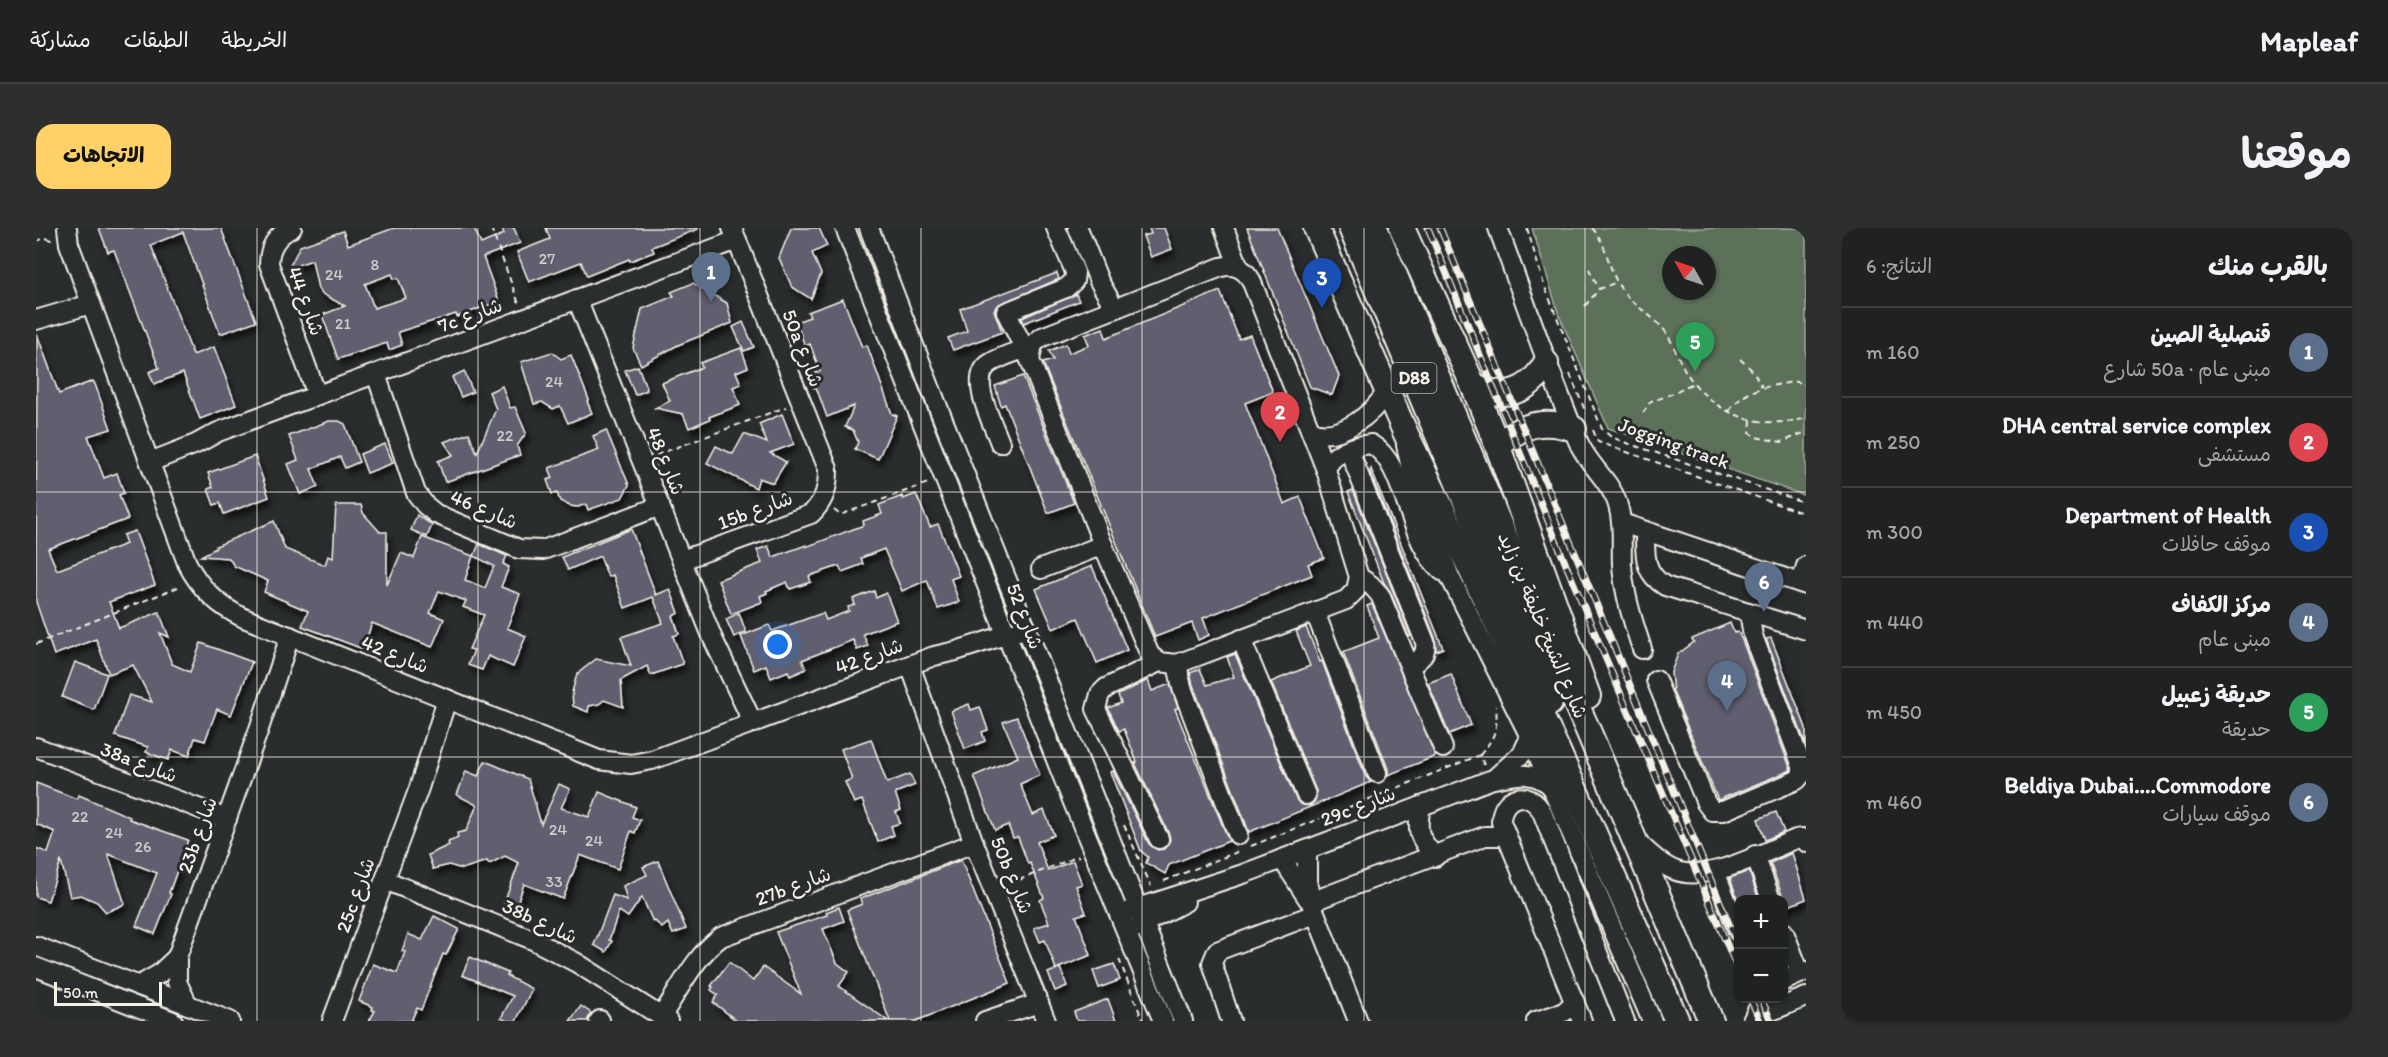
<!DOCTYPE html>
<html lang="ar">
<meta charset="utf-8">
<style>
:root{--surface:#202222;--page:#2d2f2f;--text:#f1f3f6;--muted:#a2a4a5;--line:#3d3f40;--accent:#ffd166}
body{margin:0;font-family:Itim,"Playpen Sans Arabic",sans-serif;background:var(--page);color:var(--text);direction:rtl}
.controls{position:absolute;right:18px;bottom:18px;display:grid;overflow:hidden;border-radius:12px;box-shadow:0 2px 4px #0004}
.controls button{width:54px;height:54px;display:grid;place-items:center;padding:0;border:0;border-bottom:2px solid var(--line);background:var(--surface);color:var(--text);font:30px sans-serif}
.compass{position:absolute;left:1626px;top:18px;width:54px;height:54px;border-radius:50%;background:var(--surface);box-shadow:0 2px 4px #0004;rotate:310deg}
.scale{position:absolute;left:18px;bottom:15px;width:108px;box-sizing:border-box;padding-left:6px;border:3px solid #f4f1e8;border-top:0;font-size:16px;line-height:21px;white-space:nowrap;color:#f4f1e8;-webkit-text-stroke:4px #2a2d2e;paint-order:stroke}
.you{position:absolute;left:742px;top:417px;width:21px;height:21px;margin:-15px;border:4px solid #fff;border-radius:50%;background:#1a73e8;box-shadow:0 0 0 9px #1a73e833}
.badge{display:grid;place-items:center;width:39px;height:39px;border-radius:50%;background:var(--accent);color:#fff;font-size:20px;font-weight:700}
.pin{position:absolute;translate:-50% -50px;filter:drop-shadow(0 2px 3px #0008)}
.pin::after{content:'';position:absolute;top:32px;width:21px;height:18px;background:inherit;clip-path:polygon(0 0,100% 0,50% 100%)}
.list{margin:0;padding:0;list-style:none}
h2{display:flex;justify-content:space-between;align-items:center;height:78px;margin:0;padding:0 24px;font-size:26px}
h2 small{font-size:20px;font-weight:400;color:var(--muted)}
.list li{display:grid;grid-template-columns:39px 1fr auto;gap:18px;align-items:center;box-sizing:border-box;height:90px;padding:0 24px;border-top:2px solid var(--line)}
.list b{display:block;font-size:22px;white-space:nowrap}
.list p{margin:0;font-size:20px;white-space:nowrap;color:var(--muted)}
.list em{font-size:20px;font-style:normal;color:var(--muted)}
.map{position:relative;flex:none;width:1770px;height:793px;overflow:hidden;direction:ltr;border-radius:18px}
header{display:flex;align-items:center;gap:36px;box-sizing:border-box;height:84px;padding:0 30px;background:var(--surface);border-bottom:2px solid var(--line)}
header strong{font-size:28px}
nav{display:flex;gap:33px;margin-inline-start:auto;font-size:21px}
.intro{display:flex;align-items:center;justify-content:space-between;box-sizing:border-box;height:144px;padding:0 36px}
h1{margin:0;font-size:42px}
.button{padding:15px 27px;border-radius:18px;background:var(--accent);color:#111;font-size:21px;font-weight:700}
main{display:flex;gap:36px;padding:0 36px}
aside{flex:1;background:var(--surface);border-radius:18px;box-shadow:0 2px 4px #0004}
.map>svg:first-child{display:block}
.green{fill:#5c705a;stroke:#a8b0a1;stroke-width:1.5;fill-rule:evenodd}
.building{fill:#615e6f;stroke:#f4f1e8;stroke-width:1.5;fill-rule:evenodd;filter:url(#shadow)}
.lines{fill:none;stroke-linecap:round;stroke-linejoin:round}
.minor-casing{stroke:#f4f1e8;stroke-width:22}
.major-casing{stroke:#f4f1e8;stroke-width:28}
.path{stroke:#f4f1e8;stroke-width:2;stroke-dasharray:6 4.5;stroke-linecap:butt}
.minor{stroke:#2a2d2e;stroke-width:18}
.major{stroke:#2a2d2e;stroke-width:24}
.rail-casing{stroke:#f4f1e8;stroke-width:7}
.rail{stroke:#2a2d2e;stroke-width:4.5;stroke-dasharray:14;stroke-linecap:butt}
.grid{fill:none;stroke:#f4f1e8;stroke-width:1.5;stroke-opacity:0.55}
.labels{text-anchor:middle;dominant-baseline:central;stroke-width:6;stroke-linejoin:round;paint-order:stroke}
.number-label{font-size:16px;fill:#cfccca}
.shield{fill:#2a2d2e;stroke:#b7b6b0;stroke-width:1.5}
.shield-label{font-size:18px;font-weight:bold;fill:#f4f1e8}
.street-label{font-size:20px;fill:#f4f1e8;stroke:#2a2d2e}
</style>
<header>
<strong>Mapleaf</strong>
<nav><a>الخريطة</a><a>الطبقات</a><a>مشاركة</a></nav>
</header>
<div class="intro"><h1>موقعنا</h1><a class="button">الاتجاهات</a></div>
<main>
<aside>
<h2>بالقرب منك<small>النتائج: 6</small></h2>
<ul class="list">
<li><span class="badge" style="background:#5c6f8a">1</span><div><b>قنصلية الصين</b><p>مبنى عام · 50a شارع</p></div><em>160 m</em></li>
<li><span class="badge" style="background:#e0444e">2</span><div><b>DHA central service complex</b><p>مستشفى</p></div><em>250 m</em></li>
<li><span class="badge" style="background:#1a4fb4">3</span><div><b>Department of Health</b><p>موقف حافلات</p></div><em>300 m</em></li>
<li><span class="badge" style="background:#5c6f8a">4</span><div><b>مركز الكفاف</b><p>مبنى عام</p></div><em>440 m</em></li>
<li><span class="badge" style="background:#2e9e5b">5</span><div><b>حديقة زعبيل</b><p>حديقة</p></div><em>450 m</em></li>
<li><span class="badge" style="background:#5c6f8a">6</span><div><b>Beldiya Dubai....Commodore</b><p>موقف سيارات</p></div><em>460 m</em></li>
</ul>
</aside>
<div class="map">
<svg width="1770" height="793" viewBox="0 0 1770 793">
<defs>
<filter id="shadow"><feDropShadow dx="3.5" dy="6" stdDeviation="3" flood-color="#0009"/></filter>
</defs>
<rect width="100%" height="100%" fill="#2a2d2e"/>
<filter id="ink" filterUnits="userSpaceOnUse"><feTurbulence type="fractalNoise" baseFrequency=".0167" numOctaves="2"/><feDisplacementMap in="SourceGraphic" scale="12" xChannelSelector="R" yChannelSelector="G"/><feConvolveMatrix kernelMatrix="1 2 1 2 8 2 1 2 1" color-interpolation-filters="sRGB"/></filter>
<g filter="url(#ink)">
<path class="green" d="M1496,0h274v268l-198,-68 -49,-113zM1635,27h36v36h-36z"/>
<g class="building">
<polygon points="63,0 185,0 220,93 184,106 147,4 115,17 157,127 178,119 200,177 164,191 147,145 118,156 113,144 123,140 78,22 72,24"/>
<path d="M358,0h80l7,16 23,-10 -2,-6h12l6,15 -37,14 16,44 -42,16 -1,-3 -58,18 4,13 -13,5 -2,-7 -49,16 -16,-44 23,-9 -23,-12 -4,-5 -6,-29 -23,8 11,-22 43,-15 5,14zM356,46l2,5 4,-1 8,20 -32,10 -9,-24z"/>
<polygon points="510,0 662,0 662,1 616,19 618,24 594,33 593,31 551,48 545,34 493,54 481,24 514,11"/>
<polygon points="755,0 783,0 791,18 776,25 785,46 775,71 756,59 743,30"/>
<polygon points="1113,0 1128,0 1136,21 1115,29 1107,8 1115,6"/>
<polygon points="1211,0 1241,0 1303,148 1296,167 1274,159"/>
<polygon points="1021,45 1023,51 961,77 958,82 966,104 917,122 912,110 931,103 924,81"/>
<polygon points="657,55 691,75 696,95 642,117 605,137 597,120 606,81 638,68 635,64"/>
<polygon points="1184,63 1203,111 1214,107 1237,164 1209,175 1247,273 1248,276 1264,269 1288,330 1272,336 1276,347 1167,390 1173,407 1162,412 1156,395 1119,409 1007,135 1017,132 1013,123 1030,116 1033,125 1053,117 1049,107 1067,100 1070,110"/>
<polygon points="1040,66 1043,73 988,95 986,90"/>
<polygon points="807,71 826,119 831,117 856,186 861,188 842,231 819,221 822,214 817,202 809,199 818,178 791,189 780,159 778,160 773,148 784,143 774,116 769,118 760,94 774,89 772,84"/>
<polygon points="707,94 718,119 708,123 697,99"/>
<polygon points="1,106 23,166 57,153 59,156 75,201 52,208 68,250 81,245 88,265 83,267 92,291 12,321 21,342 90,316 87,307 99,303 119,357 73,374 83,400 123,384 133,409 124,405 136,436 154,444 165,415 216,434 195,487 181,481 169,513 159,510 153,528 136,522 132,532 110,524 112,519 79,508 93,467 116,474 97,437 73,446 60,411 18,427 0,374"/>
<polygon points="705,120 712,139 700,144 705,156 697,159 704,177 673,189 674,191 653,200 647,186 619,180 634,173 626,155 666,139 664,135"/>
<polygon points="516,124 525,131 535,127 553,172 551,173 556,185 532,195 524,178 517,181 506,174 498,176 485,134"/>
<polygon points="602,138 611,162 599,167 589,142"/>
<polygon points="428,143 437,164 425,169 416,149"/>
<polygon points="987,148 1038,275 1012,285 969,176 965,178 959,158"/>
<polygon points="466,158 474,180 479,179 490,205 481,218 484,227 409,254 402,233 417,227 408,214 433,205 441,225 460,181 453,164"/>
<polygon points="746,186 758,216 734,225 750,234 737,255 723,250 720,260 671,235 680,218 697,226 708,206 731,215 723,196"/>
<polygon points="293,193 303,193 309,196 323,234 309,240 304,229 275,241 282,259 264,266 252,236 262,232 253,208"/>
<polygon points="570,202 593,257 586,270 552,282 550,276 542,279 534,278 524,273 521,265 516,266 511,252 517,250 513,240 563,222 557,208"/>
<polygon points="349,216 357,235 331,245 324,226"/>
<polygon points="219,228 233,269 188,286 184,275 178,277 172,261 177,259 172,245"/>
<polygon points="1335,241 1407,420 1400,423 1399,410 1334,244"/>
<polygon points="1317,262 1375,408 1373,409 1354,363 1348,355 1312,264"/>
<polygon points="880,266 894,299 902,296 907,308 923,348 915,351 923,374 902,381 891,352 866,363 848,321 825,330 827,336 806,344 803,338 773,348 775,354 754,361 751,354 730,363 731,365 724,368 726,374 695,386 682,352 726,335 721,322 732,318 737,329 770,317 770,319 828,297 827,293 846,286 843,277 866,268 867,271"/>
<polygon points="300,277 325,277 327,285 344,304 351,304 351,357 365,325 378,330 386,309 437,328 429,352 449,360 458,338 438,328 443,316 471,328 467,336 473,339 465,359 484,366 471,400 490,408 477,439 452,428 446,442 432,437 438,422 433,421 448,387 427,379 430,373 403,363 394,385 408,391 396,419 336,395 327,421 266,398 272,383 228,364 232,353 198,338 193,330 165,328 180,320 180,318 238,293 249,321 289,337 292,328 297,330"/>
<polygon points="381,287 396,297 391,309 375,302"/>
<polygon points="595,301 620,367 634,361 643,385 637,388 643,406 637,408 647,436 615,447 611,438 585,452 587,479 568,472 563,476 553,478 552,484 537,478 536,464 541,446 560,431 595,438 585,409 627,395 617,369 589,380 577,347 572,349 564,328 532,342 526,329"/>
<polygon points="1056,338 1091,422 1061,435 1042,390 1017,401 1000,361"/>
<polygon points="838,363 840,370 850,365 861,393 827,406 832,418 821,422 817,412 784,425 766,432 770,441 754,448 752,443 735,450 730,437 718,442 705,408 733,397 736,403 787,385 790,392 813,383 812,379 819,377 817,371"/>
<polygon points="1336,376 1400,528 1352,547 1352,541 1307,424 1343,410 1331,378"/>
<polygon points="703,385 710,404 698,409 690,391"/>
<polygon points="1694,395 1698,405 1702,404 1706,412 1755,542 1682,572 1637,464 1635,444 1642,426 1658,414 1656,411"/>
<polygon points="1270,399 1284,434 1286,433 1330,549 1335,554 1213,604 1157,457 1154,445 1164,441 1171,457 1198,449 1191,429 1199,426 1260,571 1264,576 1274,578 1279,573 1280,563 1235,454 1274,438 1260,403"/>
<polygon points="1735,410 1770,500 1770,517 1730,411"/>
<polygon points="39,434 71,446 58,482 26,469"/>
<polygon points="1415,446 1435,497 1413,506 1392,455"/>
<polygon points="1112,452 1116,463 1134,456 1142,480 1139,481 1193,613 1133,637 1129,646 1110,635 1112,629 1105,623 1074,544 1077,543 1113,616 1122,622 1128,621 1134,612 1133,606 1099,535 1101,534 1088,501 1083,503 1072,480 1085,475 1082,467"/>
<polygon points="933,476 935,482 944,479 952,502 946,504 949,513 929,521 915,483"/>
<polygon points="981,489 1004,547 984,556 997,587 1008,582 1018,607 1001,614 1012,643 1037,633 1046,656 1040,658 1050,685 1040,688 1055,727 1020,741 1009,712 1004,714 998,700 1013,695 1004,672 1008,670 994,635 992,636 982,609 977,610 972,597 959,602 938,548 982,529 967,494"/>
<polygon points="835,511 851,555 874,546 879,557 859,565 865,582 860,584 864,595 855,598 858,607 842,614 826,572 818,575 809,554 816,551 805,521"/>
<polygon points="449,533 492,551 505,596 523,556 534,561 525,580 553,589 563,564 600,579 596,589 604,592 599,605 595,603 582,641 544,627 527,671 488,656 480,679 468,675 483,635 469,628 453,636 451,633 426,641 413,637 397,641 392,627 413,617 412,614 422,610 421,605 430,603 441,577 421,567 430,543 442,548"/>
<polygon points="0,555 41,571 43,567 94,589 93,591 152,612 133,665 135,666 119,706 100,698 121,645 72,626 89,676 70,684 61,674 45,667 34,669 25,633 12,673 0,669 0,620 12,625 19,604 0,596"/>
<polygon points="1740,584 1748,604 1729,612 1722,591"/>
<polygon points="1756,625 1770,671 1748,680 1748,672 1734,635"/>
<polygon points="925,632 974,755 880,793 854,793 811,682 826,676 824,671"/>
<polygon points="622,633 650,701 637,706 632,695 626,700 619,693 617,694 606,669 592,689 583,683 573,712 576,713 570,724 558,717 577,667 591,672 587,658 611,647 607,639"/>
<polygon points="1713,643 1723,672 1702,672 1694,650"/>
<polygon points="803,679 808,693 787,701 801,735 813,744 803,758 852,793 701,793 677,774 682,767 675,762 677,759 675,758 693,734 717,753 727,739 765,766 740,704 791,687 790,684"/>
<polygon points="398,688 423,701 410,727 407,726 385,782 381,780 375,793 333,793 339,783 336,782 337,779 323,773 337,736 361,745 369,724 366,723 372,706 386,712"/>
<polygon points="434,729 472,745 471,748 496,761 480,793 471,793 465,790 477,768 426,747"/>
<polygon points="1078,736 1084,752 1063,760 1057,743"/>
<polygon points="1024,740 1031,758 1019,763 1012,745"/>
<polygon points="1072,771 1080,793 1041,793 1038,784"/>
<polygon points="545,778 555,785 551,793 534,793"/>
</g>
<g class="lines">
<g class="minor-casing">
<g id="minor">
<path d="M31,0l2,16 118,319c13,26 31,43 57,55l355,142 32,4 21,-4 282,-104 22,-5 71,-23"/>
<path d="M256,0c-15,7 -23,19 -23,36l48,131"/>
<polyline points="809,0 1036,572 1127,793"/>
<polyline points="833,0 896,164 1147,793"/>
<polyline points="1042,0 1063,53 1079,81"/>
<polyline points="1188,0 1203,39"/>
<path d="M1462,0c26,72 51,143 80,213 9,23 31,38 39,61 7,22 4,41 5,63 2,29 11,57 20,84"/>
<polyline points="541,71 677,411 717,495"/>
<polyline points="0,92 55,76"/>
<path d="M994,132l3,-16 9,-7 179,-70c13,-3 23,1 30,13l75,190 33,107 -3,13 -10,10 -169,64 -18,-2 -9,-7 -47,-110 -73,-185 -24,-48 60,-24 8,-7 1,-9 -19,-44"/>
<polyline points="340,146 380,265 389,277 400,286 483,321 507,322 624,278"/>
<path d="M1275,203c28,11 62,-17 76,-40"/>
<path d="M964,215c-7,-20 -32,-64 -11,-79 10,-7 24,-11 35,-15"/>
<polyline points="1370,217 1379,259 1414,349 1494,509 1616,793"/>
<path d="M1313,222l76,192c2,13 -5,17 -15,24"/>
<polyline points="114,234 160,216 182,204 701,12"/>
<path d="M1290,242c6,-18 27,-24 45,-26 36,20 35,97 71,127"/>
<polyline points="1586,295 1770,357"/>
<path d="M1609,311c0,21 1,35 20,47l141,44"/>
<path d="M646,332l129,-46c14,-14 17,-26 17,-45l-96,-241"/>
<polyline points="1005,341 1067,317"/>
<polyline points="1323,349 1335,357 1344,367 1407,520"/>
<polyline points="1765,355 1770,338"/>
<polyline points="1279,384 1341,545"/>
<polyline points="1205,411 1270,567"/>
<polyline points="1123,434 1070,460 1064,466 1060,481 1123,611"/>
<polyline points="1141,436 1146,460 1202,607"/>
<polyline points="874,437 938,615 1010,793"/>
<polyline points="1620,452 1670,575 1676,583 1687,583 1761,552 1766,546 1766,538 1717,408 1713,384"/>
<polyline points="0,519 191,591"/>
<polyline points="1461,548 1486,526 1494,509"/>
<path d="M1385,578c-5,26 -3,31 14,51"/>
<path d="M1601,614c11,10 23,23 37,28 33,14 90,-18 122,-31l6,-1 4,4"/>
<polyline points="1271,622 1271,653 1276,677 1322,793"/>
<polyline points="1719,627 1735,672"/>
<polyline points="1246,631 1272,671"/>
<polyline points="1679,643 1702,703"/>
<polyline points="349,652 497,712 541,735 632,793"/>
<polyline points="1276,677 1285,670 1449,608 1462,608 1468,603"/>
<path d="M1093,683l114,-37 247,-94c23,-5 40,-11 60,5"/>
<polyline points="1099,700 1149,674"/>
<polyline points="1748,704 1764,745"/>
<polyline points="0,718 194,793"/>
<polyline points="0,739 137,793"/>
<polyline points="1748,753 1770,743"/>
<polyline points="102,758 123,746 141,729"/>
<polyline points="152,777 141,754 141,729 223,501 254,408"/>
<path d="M625,789c18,-27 34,-61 60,-80l253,-94"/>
<polyline points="296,793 383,560 411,471"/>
<polyline points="563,793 564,792"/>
<polyline points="949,793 1003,775"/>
<polyline points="1195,793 1176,735 1181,723 1279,686"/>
<polyline points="1500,793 1528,784 1539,774"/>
<path d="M1546,793l-81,-199c0,-27 28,-34 41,-10l83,209"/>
<polyline points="1716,793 1727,770"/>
<polyline points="1720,793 1733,784 1770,769"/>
</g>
</g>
<g class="major-casing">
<g id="major">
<polyline points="1280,0 1370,206 1521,521 1641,793"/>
<polyline points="1315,0 1514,475"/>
<polyline points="1339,0 1519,429 1551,500 1675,793"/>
<polyline points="1366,0 1437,157 1462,219 1552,468"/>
<path d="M1437,157c31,16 56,8 73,-22"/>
<path d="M1462,219c22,-23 46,-29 76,-18"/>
</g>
</g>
<g class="path">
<polyline points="455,0 483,76"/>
<polyline points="1491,0 1508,57 1566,201 1574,208 1585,213 1770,275"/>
<path d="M1556,0c15,16 15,35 25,54 11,22 33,30 48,49 9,13 13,28 21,41 26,42 73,59 120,46"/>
<polyline points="0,13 10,10 17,13"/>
<polyline points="1553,41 1563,61"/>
<polyline points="1549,78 1563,61 1581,54"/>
<polyline points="1704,131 1717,143 1726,159"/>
<polyline points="1534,146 1550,185"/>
<path d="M1693,183c14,-19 31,-24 54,-27 8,-2 15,-4 23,1"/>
<path d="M1607,185l8,-12c15,-3 28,-12 43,-18"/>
<polyline points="1715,192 1714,204 1719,209 1746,214 1770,204"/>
<polyline points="1557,202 1562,214 1770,286"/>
<polyline points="620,227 750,179"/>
<polyline points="798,282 804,287 892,255"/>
<polyline points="0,416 145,358"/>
<path d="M1444,527c15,-18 18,-25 16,-49"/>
<polyline points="1088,597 1115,658"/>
<polyline points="1215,618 1444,527 1448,537"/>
<polyline points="1128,653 1201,624"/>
<polyline points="973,656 1043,628"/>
<polyline points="1083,731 1107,793"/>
</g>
<use href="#minor" class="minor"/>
<use href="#major" class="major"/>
<g class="rail-casing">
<g id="rail">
<polyline points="1392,0 1533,344 1702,742"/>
<polyline points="1404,0 1702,717"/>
<polyline points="1714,770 1724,793"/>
<polyline points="1725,770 1735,793"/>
</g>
</g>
<use href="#rail" class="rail"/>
</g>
</g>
<path class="grid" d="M221,0v793M442,0v793M664,0v793M885,0v793M1106,0v793M1328,0v793M1549,0v793M0,264h1770M0,529h1770"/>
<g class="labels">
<g class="number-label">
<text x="511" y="30">27</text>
<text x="339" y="36">8</text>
<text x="298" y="46">24</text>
<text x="307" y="95">21</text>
<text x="518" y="153">24</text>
<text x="469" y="207">22</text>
<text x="44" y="588">22</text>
<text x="522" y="601">24</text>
<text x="78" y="604">24</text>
<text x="558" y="612">24</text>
<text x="107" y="618">26</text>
<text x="518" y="653">33</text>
</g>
<rect class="shield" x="1355.5" y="135" width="45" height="30" rx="4.5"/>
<g class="shield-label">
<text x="1378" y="150">D88</text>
</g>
<g class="street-label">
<text transform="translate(270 73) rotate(70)">شارع 44</text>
<text transform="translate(434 87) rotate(-20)">7c شارع</text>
<text transform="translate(767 120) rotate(69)">50a شارع</text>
<text transform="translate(1638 215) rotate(20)">Jogging track</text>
<text transform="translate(630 233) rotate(68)">شارع 48</text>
<text transform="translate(448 281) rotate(23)">شارع 46</text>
<text transform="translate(719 282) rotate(-20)">15b شارع</text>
<text transform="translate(989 388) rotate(69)">شارع 52</text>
<text transform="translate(1507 397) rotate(67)">شارع الشيخ خليفة بن زايد</text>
<text transform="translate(359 426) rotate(22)">شارع 42</text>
<text transform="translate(833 428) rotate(-20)">شارع 42</text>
<text transform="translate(103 534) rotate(21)">38a شارع</text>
<text transform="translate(1322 578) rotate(-21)">29c شارع</text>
<text transform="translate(161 607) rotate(-70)">23b شارع</text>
<text transform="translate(976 647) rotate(68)">50b شارع</text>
<text transform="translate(757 658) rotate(-20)">27b شارع</text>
<text transform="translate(319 667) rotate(-70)">25c شارع</text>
<text transform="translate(504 693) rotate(25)">38b شارع</text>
</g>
</g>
</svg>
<div class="controls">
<button>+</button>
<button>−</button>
</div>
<svg class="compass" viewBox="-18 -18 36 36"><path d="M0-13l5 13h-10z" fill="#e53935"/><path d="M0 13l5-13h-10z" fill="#a2a4a5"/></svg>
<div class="scale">50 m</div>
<div class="you"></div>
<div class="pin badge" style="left:675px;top:74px;background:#5c6f8a">1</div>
<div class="pin badge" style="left:1244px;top:214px;background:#e0444e">2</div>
<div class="pin badge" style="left:1286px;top:80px;background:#1a4fb4">3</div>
<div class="pin badge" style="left:1691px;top:483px;background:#5c6f8a">4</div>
<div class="pin badge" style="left:1659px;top:144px;background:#2e9e5b">5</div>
<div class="pin badge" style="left:1728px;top:384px;background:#5c6f8a">6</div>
</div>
</main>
